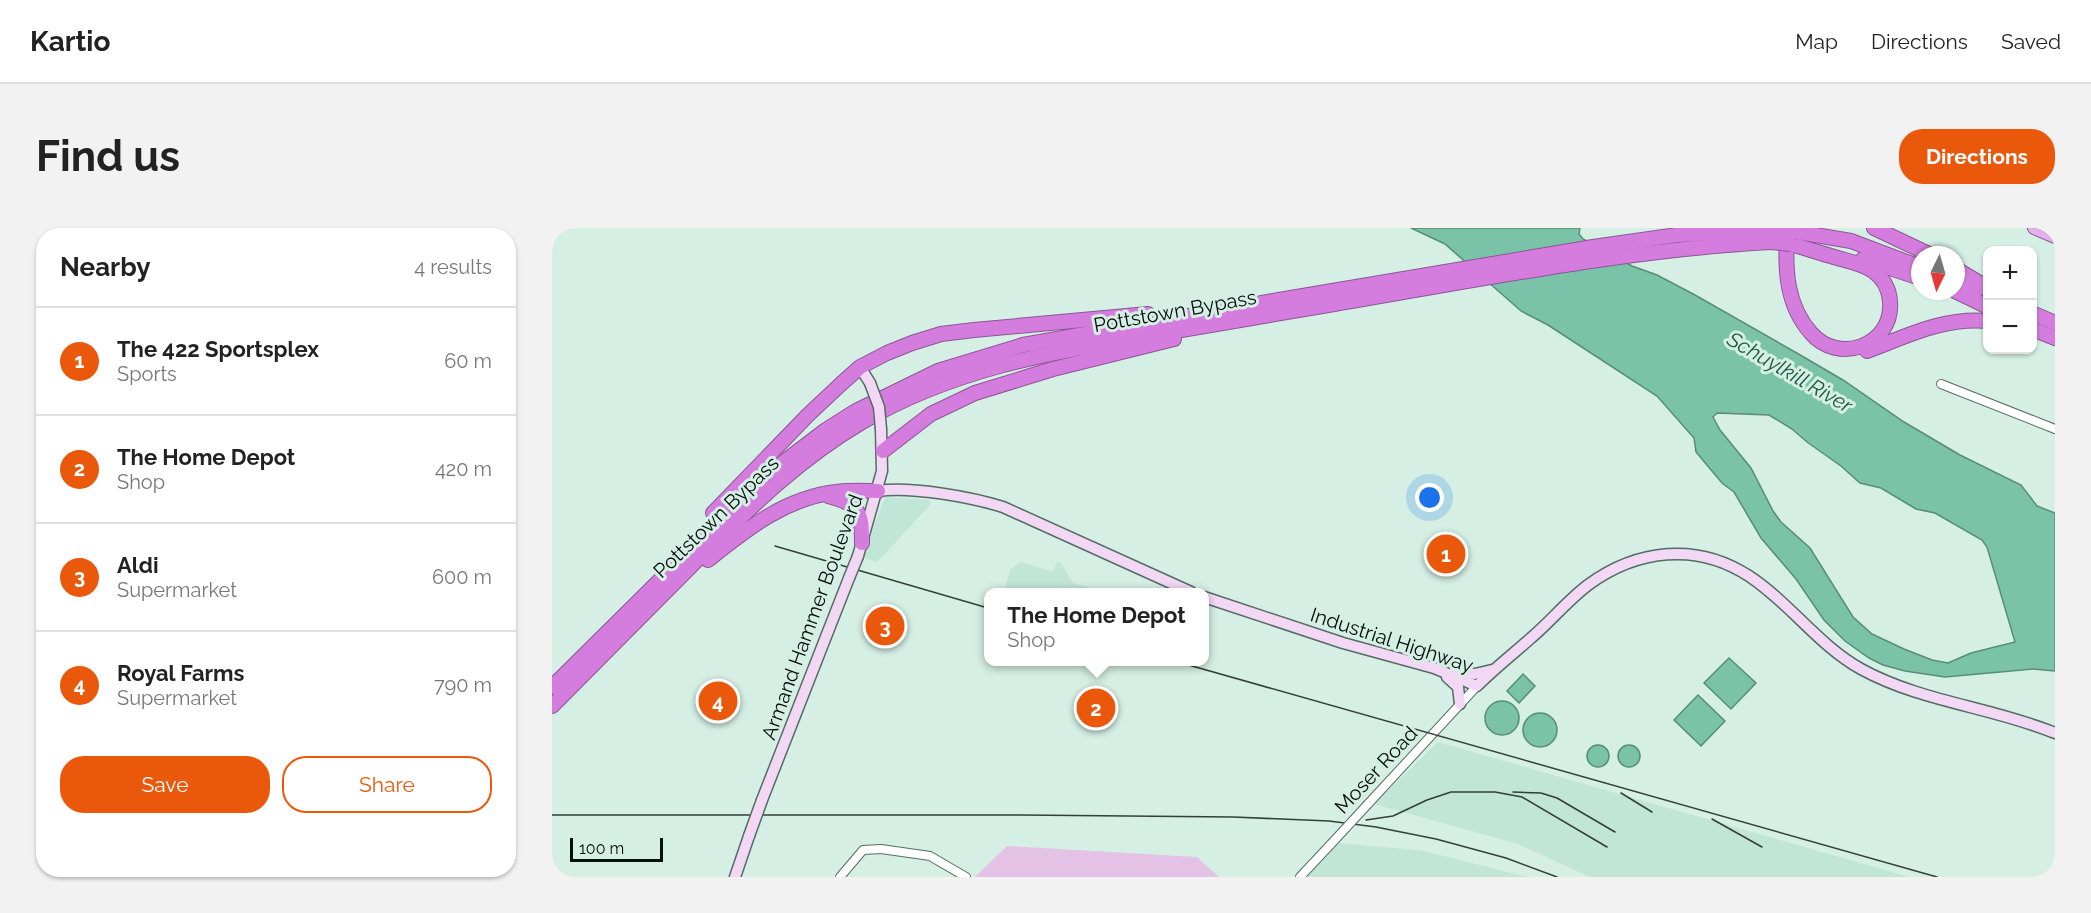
<!DOCTYPE html>
<meta charset="utf-8">
<style>
:root{--surface:#fff;--page:#f2f2f2;--text:#222;--muted:#767676;--line:#e0e0e0;--accent:#ea580c}
body{margin:0;font-family:Raleway,sans-serif;background:var(--page);color:var(--text)}
.controls{position:absolute;right:18px;top:18px;display:grid;overflow:hidden;border-radius:12px;box-shadow:0 2px 4px #0004}
.controls button{width:54px;height:54px;display:grid;place-items:center;padding:0;border:0;border-bottom:2px solid var(--line);background:var(--surface);color:var(--text);font:30px sans-serif}
.compass{position:absolute;left:1359px;top:18px;width:54px;height:54px;border-radius:50%;background:var(--surface);box-shadow:0 2px 4px #0004;rotate:185deg}
.scale{position:absolute;left:18px;bottom:15px;width:93px;box-sizing:border-box;padding-left:6px;border:3px solid #050e0a;border-top:0;font-size:16px;line-height:21px;white-space:nowrap;color:#050e0a;-webkit-text-stroke:4px #d5efe5;paint-order:stroke}
.you{position:absolute;left:878px;top:270px;width:21px;height:21px;margin:-15px;border:4px solid #fff;border-radius:50%;background:#1a73e8;box-shadow:0 0 0 9px #1a73e833}
.badge{display:grid;place-items:center;width:39px;height:39px;border-radius:50%;background:var(--accent);color:#fff;font-size:20px;font-weight:700}
.pin{position:absolute;translate:-50% -50%;border:3px solid #fff;box-shadow:0 2px 6px #0006}
.popup{position:absolute;left:432px;top:360px;width:225px;height:78px;box-sizing:border-box;display:grid;place-content:center;border-radius:12px;background:var(--surface);filter:drop-shadow(0 2px 4px #0005);font-size:20px;white-space:nowrap;color:var(--muted)}
.popup b{font-size:22px;color:var(--text)}
.popup::after{content:'';position:absolute;left:50%;top:100%;margin-left:-12px;border:12px solid transparent;border-top-color:var(--surface)}
.list{margin:0;padding:0;list-style:none}
h2{display:flex;justify-content:space-between;align-items:center;height:78px;margin:0;padding:0 24px;font-size:26px}
h2 small{font-size:20px;font-weight:400;color:var(--muted)}
.list li{display:grid;grid-template-columns:39px 1fr auto;gap:18px;align-items:center;box-sizing:border-box;height:108px;padding:0 24px;border-top:2px solid var(--line)}
.list b{display:block;font-size:22px;white-space:nowrap}
.list p{margin:0;font-size:20px;white-space:nowrap;color:var(--muted)}
.list em{font-size:20px;font-style:normal;color:var(--muted)}
.actions{display:flex;gap:12px;padding:18px 24px}
.actions a{flex:1;padding:14px 0;border:2px solid var(--accent);border-radius:24px;text-align:center;font-size:21px;color:var(--accent)}
.actions .main{background:var(--accent);color:#fff}
.map{position:relative;flex:none;width:1503px;height:649px;overflow:hidden;border-radius:24px}
header{display:flex;align-items:center;gap:36px;box-sizing:border-box;height:84px;padding:0 30px;background:var(--surface);border-bottom:2px solid var(--line)}
header strong{font-size:28px}
nav{display:flex;gap:33px;margin-inline-start:auto;font-size:21px}
.intro{display:flex;align-items:center;justify-content:space-between;box-sizing:border-box;height:144px;padding:0 36px}
h1{margin:0;font-size:42px}
.button{padding:15px 27px;border-radius:24px;background:var(--accent);color:#fff;font-size:21px;font-weight:700}
main{display:flex;gap:36px;padding:0 36px}
aside{flex:1;background:var(--surface);border-radius:24px;box-shadow:0 2px 4px #0004}
.map>svg:first-child{display:block}
.built{fill:#c1e5d7}
.green{fill:#e3c2e6}
.water{fill:#7ac3a9;stroke:#578d79;stroke-width:1.5;fill-rule:evenodd}
.lines{fill:none;stroke-linecap:round;stroke-linejoin:round}
.street-casing{stroke:#556c63;stroke-width:10}
.secondary-casing{stroke:#556c63;stroke-width:13}
.primary-casing{stroke:#8c5694;stroke-width:14}
.highway-casing{stroke:#8c5694;stroke-width:16}
.street{stroke:#fff;stroke-width:8}
.secondary{stroke:#f2d8f5;stroke-width:10}
.primary{stroke:#e6b1eb;stroke-width:12}
.highway{stroke:#d57dde;stroke-width:14}
.rail{stroke:#33403a;stroke-width:1.5}
.street-bridge-casing{stroke:#556c63;stroke-width:10;stroke-linecap:butt}
.secondary-bridge-casing{stroke:#556c63;stroke-width:13;stroke-linecap:butt}
.highway-bridge-casing{stroke:#8c5694;stroke-width:16;stroke-linecap:butt}
.street-bridge{stroke:#fff;stroke-width:8}
.secondary-bridge{stroke:#f2d8f5;stroke-width:10}
.highway-bridge{stroke:#d57dde;stroke-width:14}
.labels{text-anchor:middle;dominant-baseline:central;stroke-width:6;stroke-linejoin:round;paint-order:stroke}
.street-label{font-size:20px;fill:#050e0a;stroke:#d5efe5}
.water-label{font-size:21px;font-style:italic;fill:#205948;stroke:#d5efe5}
</style>
<header>
<strong>Kartio</strong>
<nav><a>Map</a><a>Directions</a><a>Saved</a></nav>
</header>
<div class="intro"><h1>Find us</h1><a class="button">Directions</a></div>
<main>
<aside>
<h2>Nearby<small>4 results</small></h2>
<ul class="list">
<li><span class="badge">1</span><div><b>The 422 Sportsplex</b><p>Sports</p></div><em>60 m</em></li>
<li><span class="badge">2</span><div><b>The Home Depot</b><p>Shop</p></div><em>420 m</em></li>
<li><span class="badge">3</span><div><b>Aldi</b><p>Supermarket</p></div><em>600 m</em></li>
<li><span class="badge">4</span><div><b>Royal Farms</b><p>Supermarket</p></div><em>790 m</em></li>
</ul>
<div class="actions"><a class="main">Save</a><a>Share</a></div>
</aside>
<div class="map">
<svg width="1503" height="649" viewBox="0 0 1503 649">
<rect width="100%" height="100%" fill="#d5efe5"/>
<g class="built">
<polygon points="333,269 378,272 378,277 325,334 310,329"/>
<polygon points="469,334 501,344 505,334 509,335 521,355 554,364 452,364 458,342"/>
<polygon points="886,514 1357,649 1038,649 966,616 822,576"/>
<polygon points="788,615 872,623 975,649 754,649"/>
</g>
<polygon class="green" points="455,618 645,629 667,649 423,649"/>
<g class="water">
<path d="M859,0h169l-1,6 4,5 49,27 25,9 38,20 100,57 48,28 61,42 56,33 61,30 16,21 18,7v158l-22,-2 -88,8 -40,-6 -22,-6 -14,-7 -24,-17 -21,-21 -28,-41 -35,-41 -27,-46 -12,-9 -26,-31 -2,-14 -37,-42 -109,-71 -27,-14 -76,-67zM1165,185l52,2 23,14 15,13 34,24 19,17 21,5 35,21 19,4 47,27 5,7 28,95 -44,11 -23,10 -16,-3 -28,-11 -32,-15 -19,-17 -43,-69 -29,-26 -8,-11 -22,-43 -31,-38 -7,-13z"/>
<polygon points="1177,430 1204,455 1179,481 1152,455"/>
<polygon points="971,446 983,458 967,475 955,463"/>
<polygon points="1146,467 1173,493 1149,518 1122,492"/>
<circle cx="950" cy="490" r="17"/>
<circle cx="988" cy="502" r="17"/>
<circle cx="1046" cy="528" r="11"/>
<circle cx="1077" cy="528" r="11"/>
</g>
<g class="lines">
<g class="street-casing">
<g id="street">
<polyline points="1389,156 1503,201"/>
<polyline points="816,576 925,458"/>
<polyline points="288,649 311,622 329,621 378,628 414,649"/>
<polyline points="748,649 779,616"/>
</g>
</g>
<g class="secondary-casing">
<g id="secondary">
<polyline points="308,139 318,155"/>
<path d="M326,263c32,-5 93,6 125,16l188,85"/>
<polyline points="306,328 330,243 329,201"/>
<path d="M652,369l139,46 91,25 43,18c17,-17 36,-32 54,-48 20,-17 36,-37 57,-53 49,-36 109,-43 161,-9 41,27 69,69 112,93 60,33 131,38 194,64"/>
<polyline points="902,444 923,446 940,442"/>
<polyline points="895,449 906,459 908,476"/>
<polyline points="210,572 297,350"/>
<polyline points="183,649 197,608"/>
</g>
</g>
<g class="primary-casing">
<polyline id="primary" points="1482,0 1503,9"/>
</g>
<g class="highway-casing">
<g id="highway">
<polyline points="1322,0 1379,27"/>
<polyline points="1246,4 1299,13 1368,39"/>
<path d="M1235,6c-2,35 -1,71 24,99 27,32 83,13 79,-32 -1,-12 -7,-23 -17,-30 -11,-8 -26,-10 -39,-14 -14,-4 -29,-9 -43,-13"/>
<polyline points="1311,31 1368,50"/>
<polyline points="1404,41 1436,60"/>
<polyline points="1404,53 1425,62"/>
<polyline points="1403,63 1436,79"/>
<polyline points="1480,85 1503,95"/>
<polyline points="1480,101 1503,110"/>
<path d="M1315,123c40,-15 76,-34 121,-30"/>
<polyline points="331,223 379,186 423,165 501,141 622,111"/>
<path d="M276,268c32,8 34,16 34,47"/>
<polyline points="161,285 256,187 289,156 308,139 335,125 360,115 389,106 422,102 596,86"/>
<path d="M156,332c39,-31 77,-62 128,-68 14,-2 28,-1 42,-1"/>
<polyline points="0,459 212,249 274,202 304,183 386,143 471,117 727,72 1041,19 1125,7 1222,1"/>
<path d="M0,478c48,-48 96,-97 144,-145 54,-53 100,-100 166,-139 89,-52 184,-69 284,-86 63,-11 125,-21 188,-32 145,-24 290,-54 437,-62"/>
</g>
</g>
<use href="#street" class="street"/>
<use href="#secondary" class="secondary"/>
<use href="#primary" class="primary"/>
<use href="#highway" class="highway"/>
<g class="rail">
<polyline points="223,318 436,380"/>
<polyline points="626,434 1385,649"/>
<polyline points="961,564 989,565 1005,570 1063,604"/>
<polyline points="1069,565 1100,584"/>
<polyline points="0,587 469,587 681,589 777,593 824,599 884,611 954,630 1005,649"/>
<polyline points="1160,591 1210,619"/>
<polyline points="814,592 841,588 875,572 899,564 943,564 970,569 1055,619"/>
</g>
<g class="street-bridge-casing">
<polyline id="street-bridge" points="779,616 816,576"/>
</g>
<g class="secondary-bridge-casing">
<g id="secondary-bridge">
<polyline points="318,155 327,179 329,201"/>
<polyline points="297,350 306,328"/>
<polyline points="197,608 210,572"/>
</g>
</g>
<g class="highway-bridge-casing">
<g id="highway-bridge">
<polyline points="1222,1 1246,4"/>
<polyline points="1219,14 1239,16"/>
</g>
</g>
<use href="#street-bridge" class="street-bridge"/>
<use href="#secondary-bridge" class="secondary-bridge"/>
<use href="#highway-bridge" class="highway-bridge"/>
</g>
<g class="labels">
<g class="street-label">
<text transform="translate(623 83) rotate(-10)">Pottstown Bypass</text>
<text transform="translate(164 289) rotate(-44)">Pottstown Bypass</text>
<text transform="translate(260 389) rotate(-70)">Armand Hammer Boulevard</text>
<text transform="translate(840 412) rotate(18)">Industrial Highway</text>
<text transform="translate(824 542) rotate(-47)">Moser Road</text>
</g>
<g class="water-label">
<text transform="translate(1238 144) rotate(30)">Schuylkill River</text>
</g>
</g>
</svg>
<div class="controls">
<button>+</button>
<button>−</button>
</div>
<svg class="compass" viewBox="-18 -18 36 36"><path d="M0-13l5 13h-10z" fill="#e53935"/><path d="M0 13l5-13h-10z" fill="#767676"/></svg>
<div class="scale">100 m</div>
<div class="you"></div>
<div class="pin badge" style="left:894px;top:326px">1</div>
<div class="pin badge" style="left:544px;top:480px">2</div>
<div class="popup"><b>The Home Depot</b>Shop</div>
<div class="pin badge" style="left:333px;top:398px">3</div>
<div class="pin badge" style="left:166px;top:473px">4</div>
</div>
</main>
